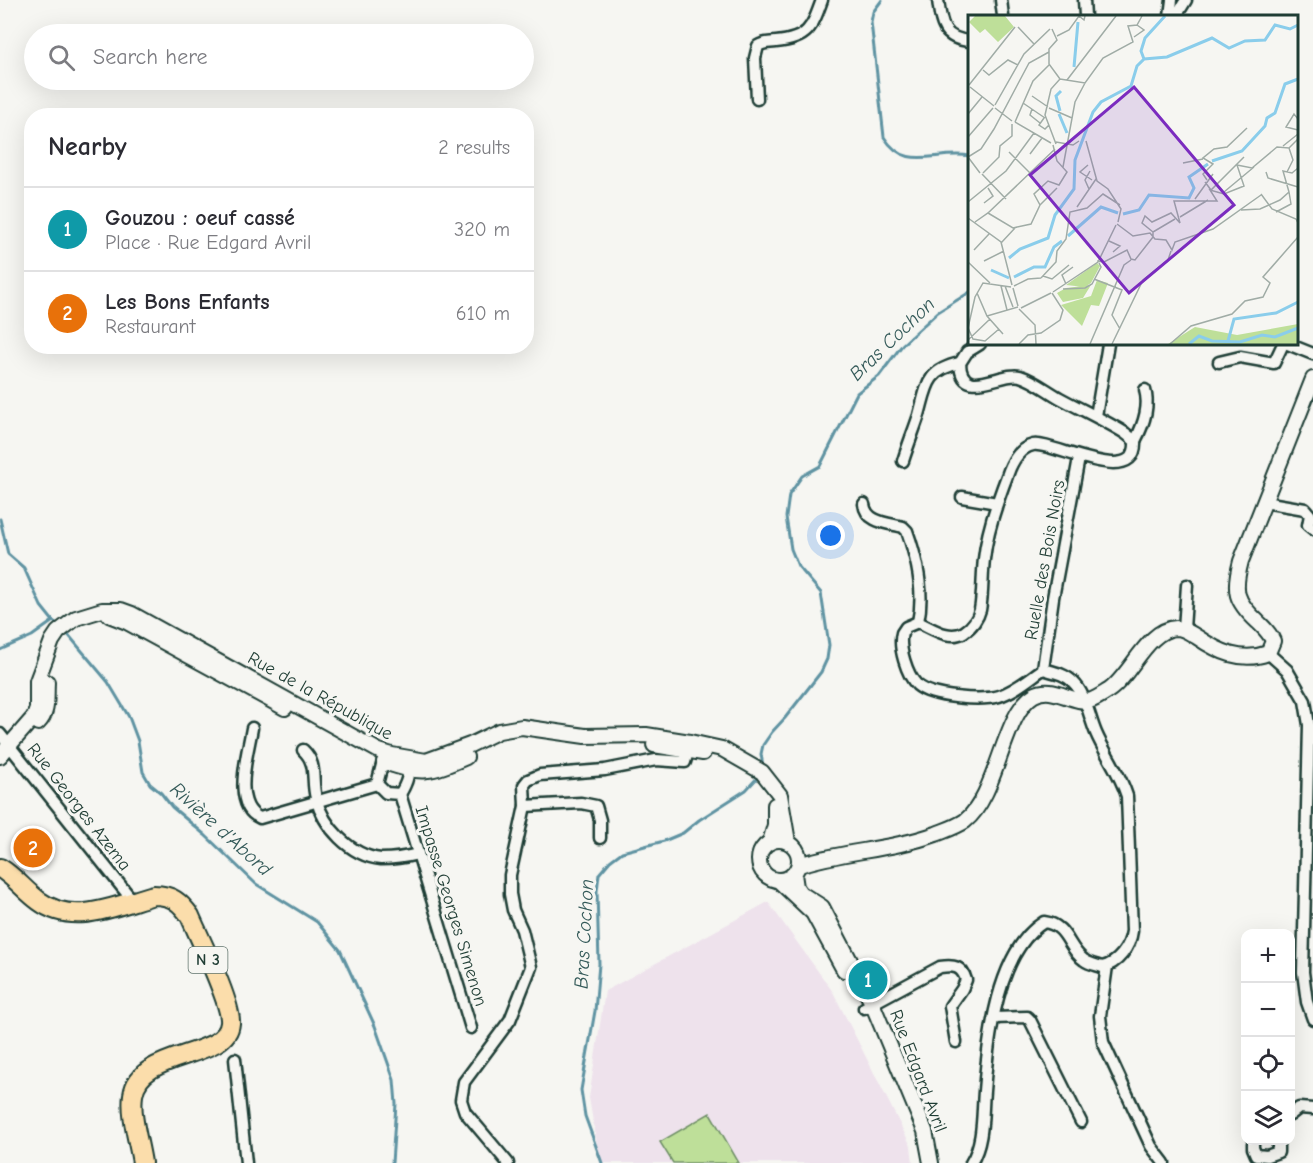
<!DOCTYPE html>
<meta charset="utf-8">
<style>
:root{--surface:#fff;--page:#f7f7f7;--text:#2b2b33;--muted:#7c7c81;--line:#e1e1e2;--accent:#db2777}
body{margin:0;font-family:"Comic Neue",sans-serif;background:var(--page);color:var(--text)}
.controls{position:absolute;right:18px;bottom:18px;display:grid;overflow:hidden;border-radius:12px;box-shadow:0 6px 24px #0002}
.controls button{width:54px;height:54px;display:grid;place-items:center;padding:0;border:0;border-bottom:2px solid var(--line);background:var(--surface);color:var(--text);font:30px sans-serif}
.you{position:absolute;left:831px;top:536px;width:21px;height:21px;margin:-15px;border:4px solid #fff;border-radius:50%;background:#1a73e8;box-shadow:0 0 0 9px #1a73e833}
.badge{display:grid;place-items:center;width:39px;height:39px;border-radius:50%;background:var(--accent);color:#fff;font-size:20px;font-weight:700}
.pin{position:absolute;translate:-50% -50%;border:3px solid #fff;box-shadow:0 2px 6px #0006}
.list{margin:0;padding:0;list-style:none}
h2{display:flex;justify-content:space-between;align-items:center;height:78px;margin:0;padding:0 24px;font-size:26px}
h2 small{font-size:20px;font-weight:400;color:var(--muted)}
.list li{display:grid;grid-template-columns:39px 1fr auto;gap:18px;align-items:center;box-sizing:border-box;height:84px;padding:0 24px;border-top:2px solid var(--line)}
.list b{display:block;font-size:22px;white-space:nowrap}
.list p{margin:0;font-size:20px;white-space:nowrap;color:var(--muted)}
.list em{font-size:20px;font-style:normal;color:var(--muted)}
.icon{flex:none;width:33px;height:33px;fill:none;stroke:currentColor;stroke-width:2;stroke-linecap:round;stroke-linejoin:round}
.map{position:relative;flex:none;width:1313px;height:1163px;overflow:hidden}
.search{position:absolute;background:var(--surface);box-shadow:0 6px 24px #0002;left:24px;top:24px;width:510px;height:66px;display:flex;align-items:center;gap:15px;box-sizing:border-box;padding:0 21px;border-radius:33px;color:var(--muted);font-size:22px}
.panel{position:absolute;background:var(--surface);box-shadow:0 6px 24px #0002;left:24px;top:108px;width:510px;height:246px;border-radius:24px}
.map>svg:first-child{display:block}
.built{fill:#eee2ec}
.pitch{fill:#bedf99;stroke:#6e8e66;stroke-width:1.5}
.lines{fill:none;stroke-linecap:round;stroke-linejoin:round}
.stream{stroke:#5f93a2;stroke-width:3}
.minor-casing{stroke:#1f3d34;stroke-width:15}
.tertiary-casing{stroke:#1f3d34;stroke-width:18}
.primary-casing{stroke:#1f3d34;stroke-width:22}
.minor{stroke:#f6f6f2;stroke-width:10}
.tertiary{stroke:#f6f6f2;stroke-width:14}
.primary{stroke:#fbddab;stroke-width:18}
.labels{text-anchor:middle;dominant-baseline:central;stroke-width:6;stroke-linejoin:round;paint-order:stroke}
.shield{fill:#f6f6f2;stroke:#60746d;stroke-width:1.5}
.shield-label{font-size:16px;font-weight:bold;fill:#1f3d34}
.street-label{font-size:18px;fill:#1f3d34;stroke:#f6f6f2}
.water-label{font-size:20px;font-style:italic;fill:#345a59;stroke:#f6f6f2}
.inset-river{fill:none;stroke:#8acdeb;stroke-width:3}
.inset-road{fill:none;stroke:#a0aca6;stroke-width:1.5}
.view{fill:#7b2cbf;fill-opacity:0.15;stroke:#7b2cbf;stroke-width:3}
.inset-edge{fill:none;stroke:#1f3d34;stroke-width:3}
</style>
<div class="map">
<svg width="1313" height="1163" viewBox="0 0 1313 1163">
<rect width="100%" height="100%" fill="#f6f6f2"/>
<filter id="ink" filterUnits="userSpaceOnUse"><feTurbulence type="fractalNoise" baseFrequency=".0167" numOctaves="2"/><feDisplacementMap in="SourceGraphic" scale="12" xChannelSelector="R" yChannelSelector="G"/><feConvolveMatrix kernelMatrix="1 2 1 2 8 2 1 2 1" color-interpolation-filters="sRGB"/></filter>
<g filter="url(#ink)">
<polygon class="built" points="768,902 833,992 911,1146 913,1163 600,1163 589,1098 605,991"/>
<polygon class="pitch" points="710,1113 739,1163 673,1163 660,1142"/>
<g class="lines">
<g class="stream">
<path d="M882,0l-9,12 -2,10 13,115c23,36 50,13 86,19"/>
<polyline points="0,519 8,554 24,568 41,606 53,621 59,625"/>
<polyline points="66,632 108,682 129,717 138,741 143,772 150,784 161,793 172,807 205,835 256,884 317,922 340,950 375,1026 394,1080 396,1104 392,1163"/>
<polyline points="0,650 32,636 53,621"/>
<polyline points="763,766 761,754 763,745 772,732 785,718 821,672 827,659 829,645 821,593 798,566 791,549 786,517 789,495 802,476 820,466 857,393 879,376 903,344 938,312 970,292"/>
<polyline points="602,1163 585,1116 581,1090 595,1011 599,964 597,891 599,874 610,861 622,852 664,841 683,833 699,820 746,790 759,776"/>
</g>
<g class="minor-casing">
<g id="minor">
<path d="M938,0c3,23 4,39 32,41"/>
<polyline points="1001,0 1003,16"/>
<polyline points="1084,0 1085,16"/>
<polyline points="1170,16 1172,0"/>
<polyline points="1176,16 1186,0"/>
<path d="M757,99l-2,-41 3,-12c6,-4 11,-3 18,-4 32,-3 36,-14 46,-42"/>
<polyline points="1288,344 1313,354"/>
<polyline points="1219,362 1240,357 1274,363 1283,344"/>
<polyline points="1096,416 1108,344"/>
<path d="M1135,441c8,-15 15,-34 10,-51"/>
<path d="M903,461c5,-16 11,-31 16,-46 8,-28 7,-45 41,-52"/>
<polyline points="962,497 997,503"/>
<polyline points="1264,502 1305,509 1310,515 1308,525 1313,529"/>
<path d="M864,504c2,19 25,19 39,23l4,4c10,28 18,60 11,91"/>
<polyline points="1184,629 1187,585"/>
<polyline points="1268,653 1287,670 1305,701 1309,725 1303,972 1307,1002 1313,1019"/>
<polyline points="1043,669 1053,598 1079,458"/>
<path d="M252,728c-4,25 -21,78 8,90l117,-34"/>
<polyline points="0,734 129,896 131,901"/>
<path d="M303,750c15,14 8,29 13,48 7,28 34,58 65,61 12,0 25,-2 37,-5"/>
<polyline points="389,757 383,761 377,784 386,793 400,794"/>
<polyline points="400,794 471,1028"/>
<path d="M400,794c5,-8 11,-20 7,-30"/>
<polyline points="525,806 581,803 596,806 600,820 600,838"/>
<polyline points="1107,966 1100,1016 1103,1042 1151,1146 1164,1163"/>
<path d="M864,1008l76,-41c14,-2 22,-1 26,13l-4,9 -12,17 6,36"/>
<polyline points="994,1018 1027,1017 1030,1020 1081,1122"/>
<polyline points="235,1059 246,1163"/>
<polyline points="1290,1115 1299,1108 1313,1109"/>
<polyline points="1253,1143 1253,1148 1256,1155 1267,1156 1278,1152 1278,1140"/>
<polyline points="508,1163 465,1112 461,1100 464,1082 510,1020 531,967 522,930 513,910 510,894 510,875 525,806 524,785 528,780 540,775 605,770 656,760 685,762 690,745"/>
<path d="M971,1163c13,-21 11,-48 13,-72 4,-51 13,-140 60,-169 24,3 23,26 40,38 5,4 12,5 18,7 16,-3 28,-20 30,-36l-5,-135c-7,-23 -22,-42 -31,-63 -7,-16 -10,-39 -23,-51 -8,-8 -19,-10 -30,-13 -13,9 -28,22 -44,27 -17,5 -67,2 -82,-11 -10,-10 -19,-38 -15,-52l4,-6 12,-5c14,6 31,19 46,10 8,-5 14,-14 16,-22 3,-16 2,-34 4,-51 3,-28 13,-57 23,-83 4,-12 12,-28 26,-31 19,-4 105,45 102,-4l-10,-8c-21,-13 -43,-23 -65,-35 -13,-7 -26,-18 -40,-22 -18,-5 -59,26 -60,-13l7,-11 13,-8"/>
</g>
</g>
<g class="tertiary-casing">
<g id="tertiary">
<polyline points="109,615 127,622 285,708"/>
<path d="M38,723c11,-11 8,-26 9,-41"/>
<polyline points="654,745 703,753"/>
<polyline points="0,756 34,717 37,709 37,681 52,641 58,632 76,618 102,610 121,610 132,614 379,751 392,755 426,761 470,745 499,731 522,727 585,736 646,735 690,742 722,749 762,772 780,795 788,842"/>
<path d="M384,762c39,13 45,11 82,-5"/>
<circle cx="779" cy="860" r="20"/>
<polyline points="770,842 775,825 775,805"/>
<path d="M799,865c44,-14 92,-15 137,-31 10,-4 20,-7 29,-13 33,-26 38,-108 69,-126 20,-11 38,10 58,5 5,-2 11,-6 16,-9 23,-15 39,-62 68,-63 8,0 14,5 21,9 22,15 45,26 71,16l5,-12c-3,-8 -9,-13 -15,-19 -23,-21 -25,-31 -17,-61l72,-182"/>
<polyline points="794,874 796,887 800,893 822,907 872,1003 925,1131 931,1163"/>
<polyline points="779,881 813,913 844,970"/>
</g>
</g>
<g class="primary-casing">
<path id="primary" d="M0,868c15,9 25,23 39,33 35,26 78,4 115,-6 18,0 26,7 36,21 9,21 42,88 40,107 -3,37 -91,26 -97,72 -3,21 6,47 9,68"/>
</g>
<use href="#minor" class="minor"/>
<use href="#tertiary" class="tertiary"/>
<use href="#primary" class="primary"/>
</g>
</g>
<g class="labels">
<rect class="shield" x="188.5" y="947" width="39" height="26" rx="4.5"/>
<g class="shield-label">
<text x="208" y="960">N 3</text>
</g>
<g class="street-label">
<text transform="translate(1045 560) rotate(-80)">Ruelle des Bois Noirs</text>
<text transform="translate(320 696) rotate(29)">Rue de la République</text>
<text transform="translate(79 807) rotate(52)">Rue Georges Azema</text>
<text transform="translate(451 906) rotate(73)">Impasse Georges Simenon</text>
<text transform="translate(918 1071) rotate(69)">Rue Edgard Avril</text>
</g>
<g class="water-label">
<text transform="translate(892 339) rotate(-44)">Bras Cochon</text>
<text transform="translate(221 829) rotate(42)">Rivière d'Abord</text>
<text transform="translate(584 934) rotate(-87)">Bras Cochon</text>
</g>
</g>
<g transform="translate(968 15)">
<rect width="330" height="330" fill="#f6f6f2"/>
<path d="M330,309v20h-130l27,-17 42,8z" fill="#bedf99"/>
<path d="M129,248l3,3 -9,17 -6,4 -19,-2zM129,265l11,3 -9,23 -8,-1 -9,21 -21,-21 30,-9zM123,270l-8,13 -20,4 -6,-9 9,-5z" fill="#bedf99"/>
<path d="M7,1h30l9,11 -16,15 -13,-13 -5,4 -11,-11z" fill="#bedf99"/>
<path class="inset-river" d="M176,44l23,-2 45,-19 17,10 16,-7 20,-1 10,-15 15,4 8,-4M106,52l4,-45M92,96l-4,-15 5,-5M91,99l8,19M244,146l30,-10 23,-25 2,-8 8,-5 10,-29 13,-5M155,199l16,-4 10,-15 40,3 5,-10 -5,-11 19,-13M100,221l33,-29 17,6M41,243l11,-9 28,-11 7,-23 19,-26 1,-29 18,-48 8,-10 30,-16 6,-20 7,-7 -3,-8 4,-13 20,-22M23,255l18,8M46,262l20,-10h11l9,-20 8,-6M260,326l6,-22 42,-6 22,-11M221,329l10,-8 13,5 28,1 22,-7 13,2 23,-9"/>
<path class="inset-road" d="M50,12l16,17M84,14l5,11 -8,9v15l11,15 -9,10 -6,26 11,29M89,21l12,-6 10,-14 5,4 1,-4M166,22l10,-7 -7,-5M15,55l6,5 19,-15 10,5M92,64l25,4 18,-25 30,-16 -5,-16 9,-1 5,-9M99,65l49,-64M1,70l46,-58M2,72l24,19M64,81l16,11M55,88l22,15M27,90l29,-51 26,-25M27,93l17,13M81,93l23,10M64,94l-2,6 10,8M0,99l14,-17M76,103l-5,7 6,4 4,-4M330,104l-4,-5 -8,13 12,3M47,107l18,-41 16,-16M47,107l36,21M0,122l25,-29M118,126l11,40 11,8 13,20 -3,13M88,127l17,3 6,-4M315,131l15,-12M41,137l22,22M62,139l12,-16M0,142l13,-8 13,-20 35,-66 20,-11M0,142l12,16M215,148l20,-4M120,150l-8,7 12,8M95,152l12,-65 10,-19M298,157l2,6 30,9M319,157l6,-12 -4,-12M15,158l16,-16 1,-11 12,-10v-12M14,159l24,25M239,165l-4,-6 10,-10 -10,-6 11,-9 13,-2 20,-19M237,167l6,8 33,-33M121,174l-4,-9 5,-9M256,177l30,-25M293,179l11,15 24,10 2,4M227,184l18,-25M0,187l38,-31 28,-38M16,188l9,-7 -5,-8M72,190l17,-17M109,192l19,-28M273,195l19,-1 20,-9 9,-8 -6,-21 9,2 6,-5M308,197l15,-8 -2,-12M20,198l67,-64M212,202l28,-17M0,203l33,24 11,43M7,207l13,-9 25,15 18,-4 9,-19 -6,-11 14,-13 11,4 8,-13 -10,-11 -4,-16M149,209l16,12 17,-3 5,6 11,1 6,10 3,-8 38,-13 48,-34M185,217l22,-13M185,222v-5l-11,-9 3,-7 7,6 19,-9 9,10 -6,-22h43l-7,-11 14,4 20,-8 -7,-21 15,3 25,-21 12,1 9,-9M141,226l11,5 -7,6M33,228l14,-15M6,235l15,-16M16,246l20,-10M129,246l7,1 23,-12 4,9 4,1 18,-23M0,247l22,21M75,261l9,3 17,-14M73,263l15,-16 1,-11 9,-12 4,-27 17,-4 16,-14 17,11M126,264l28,11 -10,25 8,14M98,269l-4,-9 11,-8M33,271l6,24M37,271l8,21M46,271l14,-7 13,-1M45,273l5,18M95,274l22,-1 7,-4 9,-17 -2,-4M85,277l45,-30 18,-37M9,278l10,23 16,18M53,293l30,-15M51,294l16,16 1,19M19,301l31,-9M31,314l-14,12 -12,-2 -5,-11 7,-31 8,-14 28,4M0,325l22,-21M51,329l9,-9 13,-2 19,-13 3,-10 -11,-17M122,329l34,-79 7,-5M144,329l31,-64 25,-20 3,-9M202,329l21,-18 41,-12 13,-13 18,-4 7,-14 -7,-6 35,-40"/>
<path class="view" d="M166,72l100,118 -105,88 -99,-118z"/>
<rect width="330" height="330" class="inset-edge"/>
</g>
</svg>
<div class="controls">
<button>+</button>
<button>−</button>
<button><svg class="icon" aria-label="locate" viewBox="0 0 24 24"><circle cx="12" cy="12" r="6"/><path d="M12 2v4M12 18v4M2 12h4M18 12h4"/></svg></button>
<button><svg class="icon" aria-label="layers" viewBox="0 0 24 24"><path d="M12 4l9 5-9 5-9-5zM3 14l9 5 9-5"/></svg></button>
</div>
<div class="you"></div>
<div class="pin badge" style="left:868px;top:980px;background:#0f9aa8">1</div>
<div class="pin badge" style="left:33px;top:848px;background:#e8710a">2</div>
<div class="search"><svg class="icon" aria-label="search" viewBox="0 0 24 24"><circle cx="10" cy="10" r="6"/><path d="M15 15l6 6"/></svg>Search here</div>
<section class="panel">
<h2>Nearby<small>2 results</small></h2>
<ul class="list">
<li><span class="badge" style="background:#0f9aa8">1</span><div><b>Gouzou : oeuf cassé</b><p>Place · Rue Edgard Avril</p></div><em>320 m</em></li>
<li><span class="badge" style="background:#e8710a">2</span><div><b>Les Bons Enfants</b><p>Restaurant</p></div><em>610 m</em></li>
</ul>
</section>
</div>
